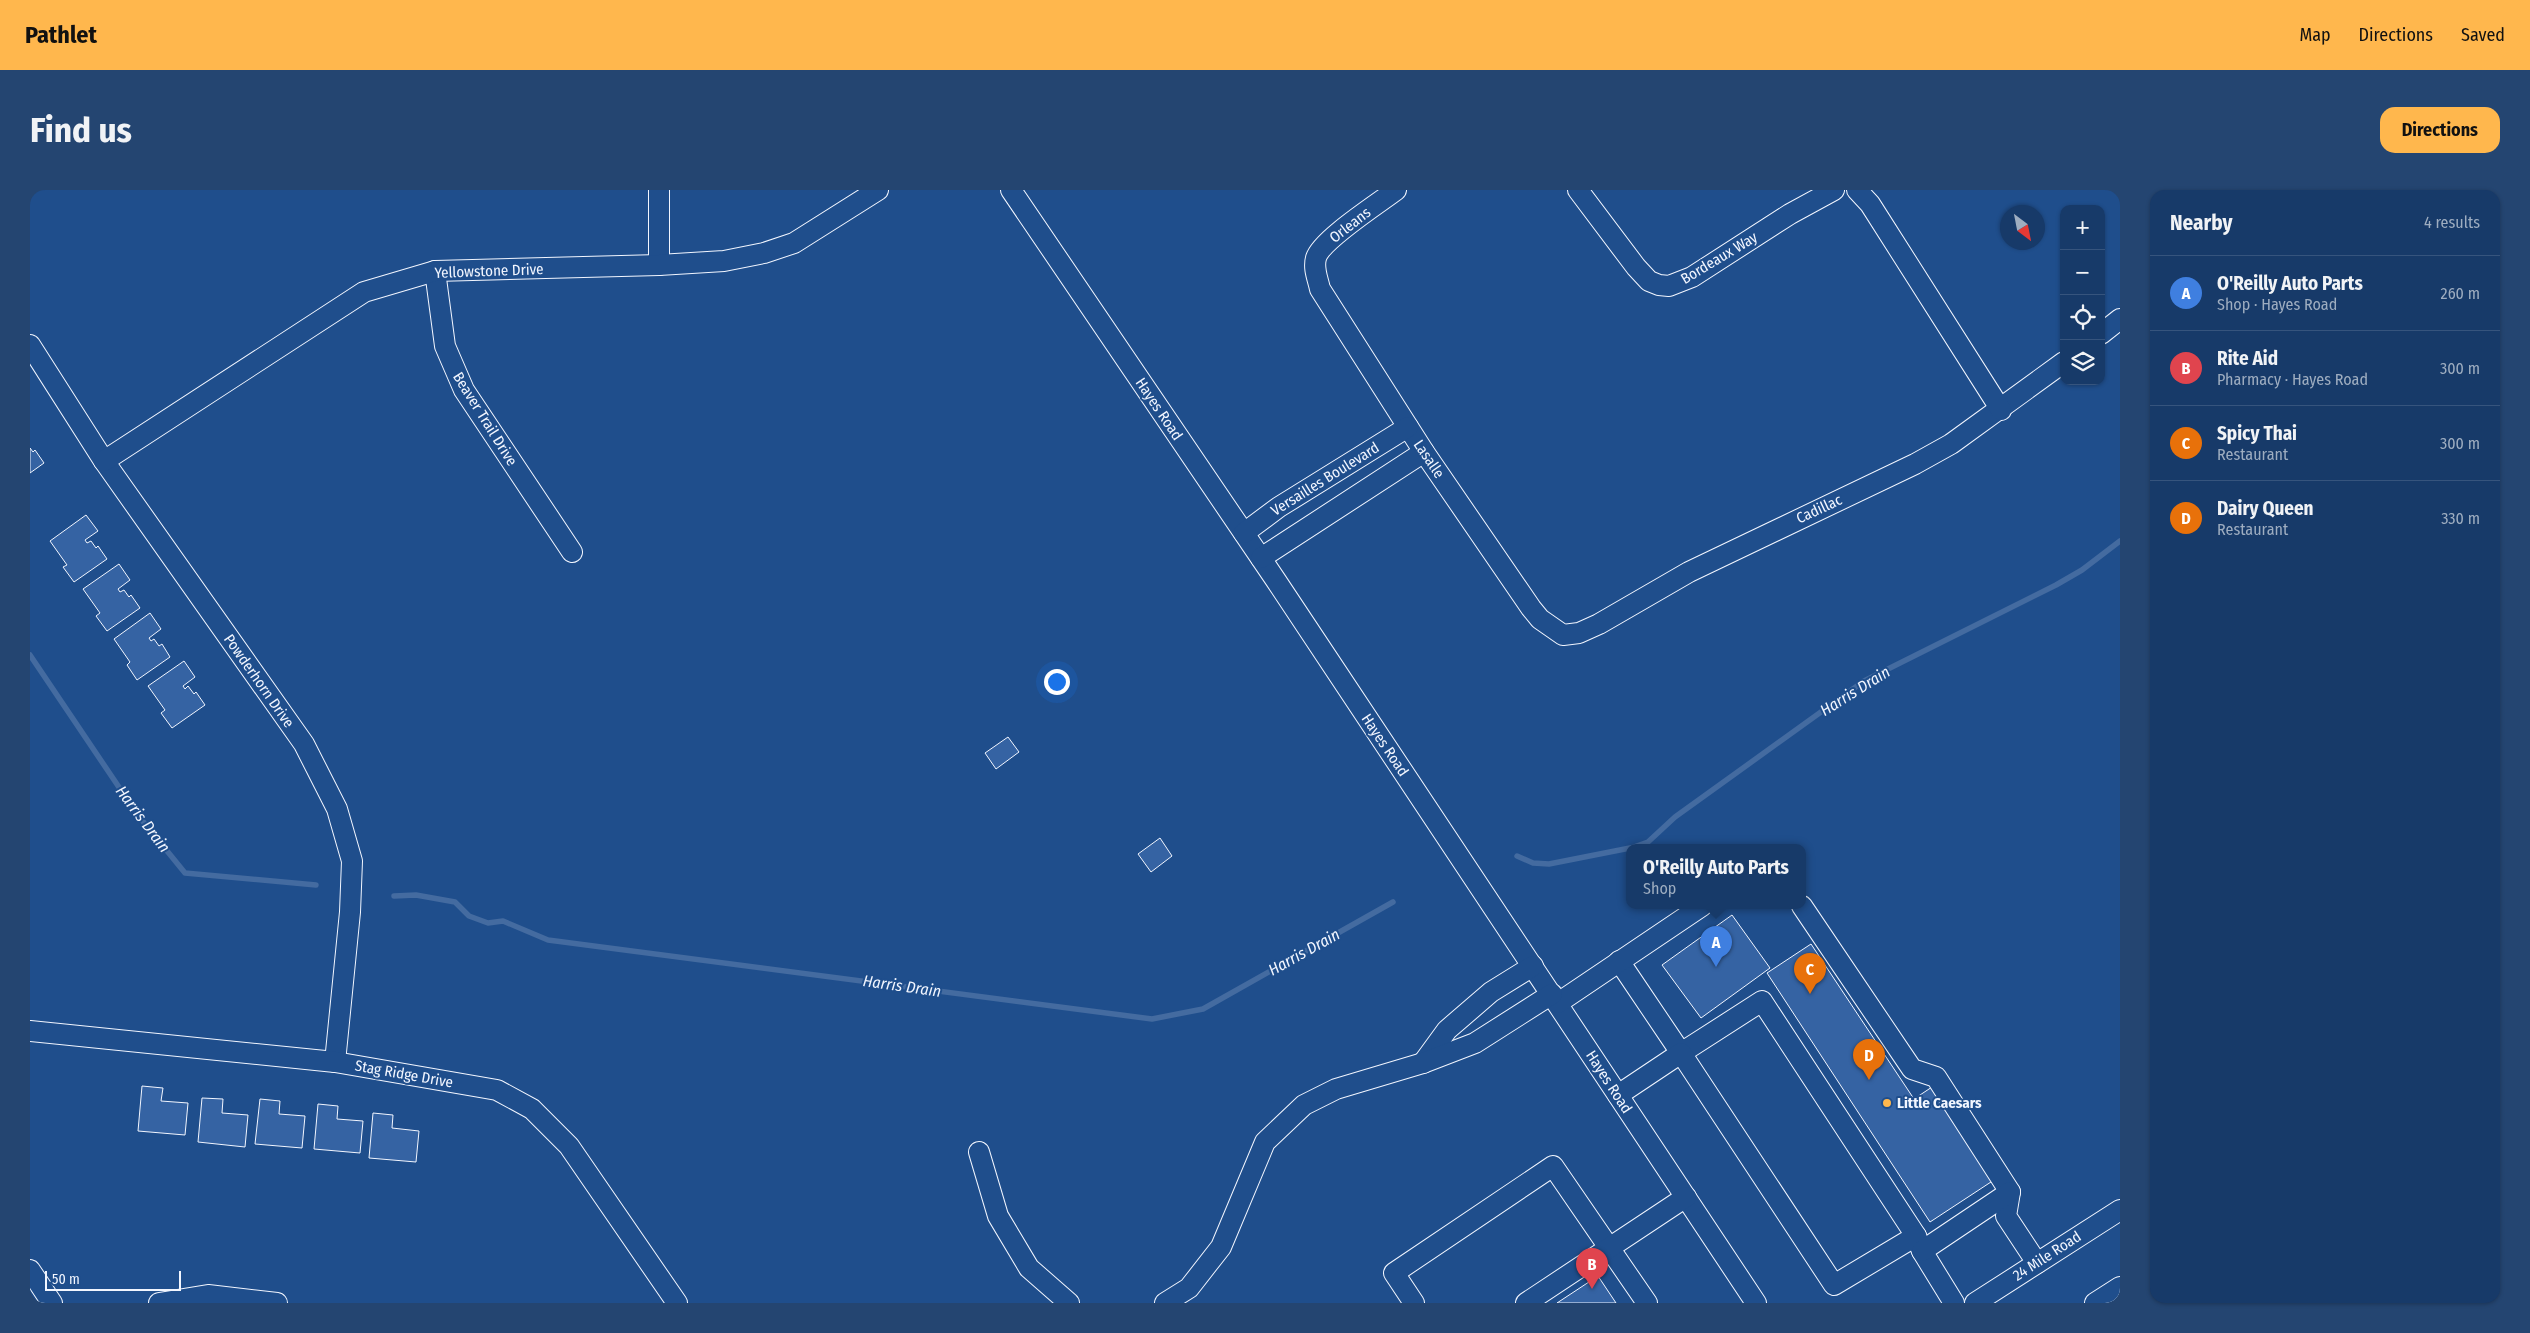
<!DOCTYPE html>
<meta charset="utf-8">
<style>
:root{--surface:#173a69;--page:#244571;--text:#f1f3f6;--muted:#9eadc0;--line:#36547d;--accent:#ffb74d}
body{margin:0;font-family:"Fira Sans Condensed",sans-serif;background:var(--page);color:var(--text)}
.controls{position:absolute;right:15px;top:15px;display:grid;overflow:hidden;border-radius:10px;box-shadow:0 1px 4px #0004}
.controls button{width:45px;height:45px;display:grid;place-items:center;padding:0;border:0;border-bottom:1px solid var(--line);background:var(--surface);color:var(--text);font:25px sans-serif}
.compass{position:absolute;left:1970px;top:15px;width:45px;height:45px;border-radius:50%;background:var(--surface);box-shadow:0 1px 4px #0004;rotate:148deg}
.scale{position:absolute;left:15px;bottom:12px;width:136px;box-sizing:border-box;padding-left:5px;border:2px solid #f2f6ff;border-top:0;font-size:14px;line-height:18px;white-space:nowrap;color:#f2f6ff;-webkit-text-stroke:4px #1f4e8c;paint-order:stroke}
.you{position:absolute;left:1026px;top:491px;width:18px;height:18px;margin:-12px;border:4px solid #fff;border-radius:50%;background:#1a73e8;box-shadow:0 0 0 8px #1a73e833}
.badge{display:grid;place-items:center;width:32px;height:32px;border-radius:50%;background:var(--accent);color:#fff;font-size:16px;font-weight:700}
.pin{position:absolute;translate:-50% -41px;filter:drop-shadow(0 1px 2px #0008)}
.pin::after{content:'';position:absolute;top:26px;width:18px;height:15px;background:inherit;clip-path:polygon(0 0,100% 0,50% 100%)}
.popup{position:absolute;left:1596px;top:654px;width:180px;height:65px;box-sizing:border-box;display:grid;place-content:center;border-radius:10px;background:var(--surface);filter:drop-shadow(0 1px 4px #0005);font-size:16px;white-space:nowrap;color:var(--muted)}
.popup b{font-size:19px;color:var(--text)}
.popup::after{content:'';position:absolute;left:50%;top:100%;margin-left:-10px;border:10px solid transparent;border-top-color:var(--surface)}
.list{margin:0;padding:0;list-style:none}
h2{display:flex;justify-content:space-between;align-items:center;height:65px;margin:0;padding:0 20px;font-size:21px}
h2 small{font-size:16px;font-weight:400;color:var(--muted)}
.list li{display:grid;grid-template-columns:32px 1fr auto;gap:15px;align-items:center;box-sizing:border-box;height:75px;padding:0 20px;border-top:1px solid var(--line)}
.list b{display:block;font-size:19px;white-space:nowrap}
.list p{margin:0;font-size:16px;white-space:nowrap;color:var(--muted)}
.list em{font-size:16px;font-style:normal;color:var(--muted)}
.icon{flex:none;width:28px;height:28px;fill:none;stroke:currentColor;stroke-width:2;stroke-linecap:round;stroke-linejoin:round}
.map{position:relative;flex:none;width:2090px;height:1113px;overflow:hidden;border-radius:15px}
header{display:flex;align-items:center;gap:30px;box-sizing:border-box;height:70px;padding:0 25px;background:var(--accent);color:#111}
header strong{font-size:24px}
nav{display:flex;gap:28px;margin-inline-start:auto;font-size:18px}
.intro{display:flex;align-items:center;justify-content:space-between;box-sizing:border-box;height:120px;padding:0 30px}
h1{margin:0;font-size:35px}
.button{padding:12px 22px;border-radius:15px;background:var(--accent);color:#111;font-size:18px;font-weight:700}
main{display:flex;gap:30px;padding:0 30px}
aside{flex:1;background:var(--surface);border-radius:15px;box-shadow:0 1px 4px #0004}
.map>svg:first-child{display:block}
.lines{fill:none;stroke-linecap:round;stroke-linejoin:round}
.stream{stroke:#446ba0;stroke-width:5.5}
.building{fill:#3563a3;stroke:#f2f6ff}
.minor-casing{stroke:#f2f6ff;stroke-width:22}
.minor{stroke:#1f4e8c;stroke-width:20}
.poi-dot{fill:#ffb74d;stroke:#1f4e8c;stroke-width:2}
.labels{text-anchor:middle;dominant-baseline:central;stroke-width:4;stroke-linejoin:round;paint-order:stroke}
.street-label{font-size:15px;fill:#f2f6ff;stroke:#1f4e8c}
.poi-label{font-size:15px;font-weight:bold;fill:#f2f6ff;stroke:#1f4e8c;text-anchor:start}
.water-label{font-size:16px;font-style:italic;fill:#f2f6ff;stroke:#1f4e8c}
</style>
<header>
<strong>Pathlet</strong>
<nav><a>Map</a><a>Directions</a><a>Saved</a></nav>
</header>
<div class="intro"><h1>Find us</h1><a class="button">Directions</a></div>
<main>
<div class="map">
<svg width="2090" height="1113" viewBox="0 0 2090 1113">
<rect width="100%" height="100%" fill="#1f4e8c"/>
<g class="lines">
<g class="stream">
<polyline points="0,465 107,624 155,683 286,695"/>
<polyline points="1601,658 1618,652 1645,627 1834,491 2026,395 2052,380 2090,351"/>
<polyline points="1487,666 1503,673 1519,674 1600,658"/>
<polyline points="364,706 386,705 425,712 439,726 458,733 473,731 518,750 1122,829 1173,819 1363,712"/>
</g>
</g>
<g class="building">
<polygon points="0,258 3,262 5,260 14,273 0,283"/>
<polygon points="56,325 68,341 55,350 57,353 61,351 66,358 68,356 77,369 44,392 33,377 37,375 20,351"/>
<polygon points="89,374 100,390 88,399 90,402 94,400 99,407 101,405 110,418 77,441 66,426 70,423 53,399"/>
<polygon points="120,423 131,439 119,448 121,451 124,449 129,456 132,454 140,467 107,490 97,475 100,472 84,449"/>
<polygon points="154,471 165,487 153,496 155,499 158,496 164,504 166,502 175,515 142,538 131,523 135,520 118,496"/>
<polygon points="978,547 989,562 966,579 955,563"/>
<polygon points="1130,648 1142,666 1121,682 1108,664"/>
<polygon points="1702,725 1740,778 1671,828 1632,775"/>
<polygon points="1781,754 1884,909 1902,897 1964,990 1900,1032 1737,783"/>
<polygon points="112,896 133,898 131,911 158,913 155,945 108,941"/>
<polygon points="172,908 193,909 192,923 218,925 215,957 168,952"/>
<polygon points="230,909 250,911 249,924 275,926 272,958 225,954"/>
<polygon points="288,914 308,916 307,929 333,931 330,963 284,959"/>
<polygon points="343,923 363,925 362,938 389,941 386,972 339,968"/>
<polygon points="1568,1086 1586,1113 1527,1113"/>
</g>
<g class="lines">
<g class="minor-casing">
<g id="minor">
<polyline points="629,0 629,75"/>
<polyline points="981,0 1245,389 1726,1113"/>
<path d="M1366,0c-17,13 -75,50 -80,68 -3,11 2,21 4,31l104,163 107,156 9,11 23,16 16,-2 20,-9 90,-52 226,-108 36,-20 113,-82"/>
<polyline points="1548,0 1606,77 1619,91 1629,95 1639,96 1662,87 1760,24 1804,0"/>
<polyline points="1827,0 1840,14 1971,220"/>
<polyline points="405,81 415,156 434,200 542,362"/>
<polyline points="2071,144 2090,129"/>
<polyline points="0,155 74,271 274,554 307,619 322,671 320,722 305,872"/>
<polyline points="74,271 334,102 405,81 629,75 694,71 734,63 764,53 848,0"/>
<polyline points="1214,343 1249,317 1378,237"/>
<polyline points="1231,368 1394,262"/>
<polyline points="1772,716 1882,879 1906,887 1980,1002 1976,1026 2007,1073"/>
<polyline points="1589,771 1651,863 1732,811 1886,1046"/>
<polyline points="1528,813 1672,716"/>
<polyline points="0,841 305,872 467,900 502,919 539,956 647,1113"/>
<polyline points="1393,873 1417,840 1461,802 1503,776"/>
<polyline points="1588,905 1651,863 1804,1095 1886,1046 1892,1061 1924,1113"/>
<polyline points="949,962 968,1026 999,1078 1039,1113"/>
<polyline points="1892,1061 1980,1002"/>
<polyline points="0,1080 22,1113"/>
<polyline points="129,1113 178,1105 247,1113"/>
<polyline points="1135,1113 1159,1098 1191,1057 1235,952 1274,915 1306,899 1393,873 1445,853 1522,804"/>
<polyline points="1384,1113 1364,1083 1523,976 1617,1113"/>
<polyline points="1496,1113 1656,1007"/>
<polyline points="1945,1113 2090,1020"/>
<polyline points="2065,1113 2090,1097"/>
</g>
</g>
<use href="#minor" class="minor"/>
</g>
<circle class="poi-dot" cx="1857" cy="913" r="5"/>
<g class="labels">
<g class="street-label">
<text transform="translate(1320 35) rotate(-38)">Orleans</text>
<text transform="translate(1689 68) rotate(-31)">Bordeaux Way</text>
<text transform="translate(459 81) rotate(-2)">Yellowstone Drive</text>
<text transform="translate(1129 219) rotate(56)">Hayes Road</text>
<text transform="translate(455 229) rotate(58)">Beaver Trail Drive</text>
<text transform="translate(1399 269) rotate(56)">Lasalle</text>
<text transform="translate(1295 289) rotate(-32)">Versailles Boulevard</text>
<text transform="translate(1789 319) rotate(-25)">Cadillac</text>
<text transform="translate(229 491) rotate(55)">Powderhorn Drive</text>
<text transform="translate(1355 555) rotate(56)">Hayes Road</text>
<text transform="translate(374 884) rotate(10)">Stag Ridge Drive</text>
<text transform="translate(1579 892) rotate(57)">Hayes Road</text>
<text transform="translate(2017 1066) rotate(-33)">24 Mile Road</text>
</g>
<g class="poi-label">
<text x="1867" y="913">Little Caesars</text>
</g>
<g class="water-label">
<text transform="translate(1825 501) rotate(-32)">Harris Drain</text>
<text transform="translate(113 629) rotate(53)">Harris Drain</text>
<text transform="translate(1274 762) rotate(-29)">Harris Drain</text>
<text transform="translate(872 796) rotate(8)">Harris Drain</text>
</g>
</g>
</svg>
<div class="controls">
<button>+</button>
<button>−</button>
<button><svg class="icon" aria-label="locate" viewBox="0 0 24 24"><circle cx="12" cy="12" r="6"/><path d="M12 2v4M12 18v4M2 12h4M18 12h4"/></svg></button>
<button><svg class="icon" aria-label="layers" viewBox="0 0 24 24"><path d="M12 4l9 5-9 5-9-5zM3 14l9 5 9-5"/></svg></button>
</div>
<svg class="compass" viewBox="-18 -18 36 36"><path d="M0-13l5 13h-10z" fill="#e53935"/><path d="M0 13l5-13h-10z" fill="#9eadc0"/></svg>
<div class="scale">50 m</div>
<div class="you"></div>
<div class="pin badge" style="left:1686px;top:777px;background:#3f7fe0">A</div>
<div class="popup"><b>O'Reilly Auto Parts</b>Shop</div>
<div class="pin badge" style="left:1562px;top:1099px;background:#e0444e">B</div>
<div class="pin badge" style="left:1780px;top:804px;background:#e8710a">C</div>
<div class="pin badge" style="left:1839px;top:890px;background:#e8710a">D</div>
</div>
<aside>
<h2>Nearby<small>4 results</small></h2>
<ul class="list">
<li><span class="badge" style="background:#3f7fe0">A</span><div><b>O'Reilly Auto Parts</b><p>Shop · Hayes Road</p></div><em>260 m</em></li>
<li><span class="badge" style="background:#e0444e">B</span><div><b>Rite Aid</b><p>Pharmacy · Hayes Road</p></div><em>300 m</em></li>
<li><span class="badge" style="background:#e8710a">C</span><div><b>Spicy Thai</b><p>Restaurant</p></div><em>300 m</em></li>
<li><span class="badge" style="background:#e8710a">D</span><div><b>Dairy Queen</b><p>Restaurant</p></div><em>330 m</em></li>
</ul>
</aside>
</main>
